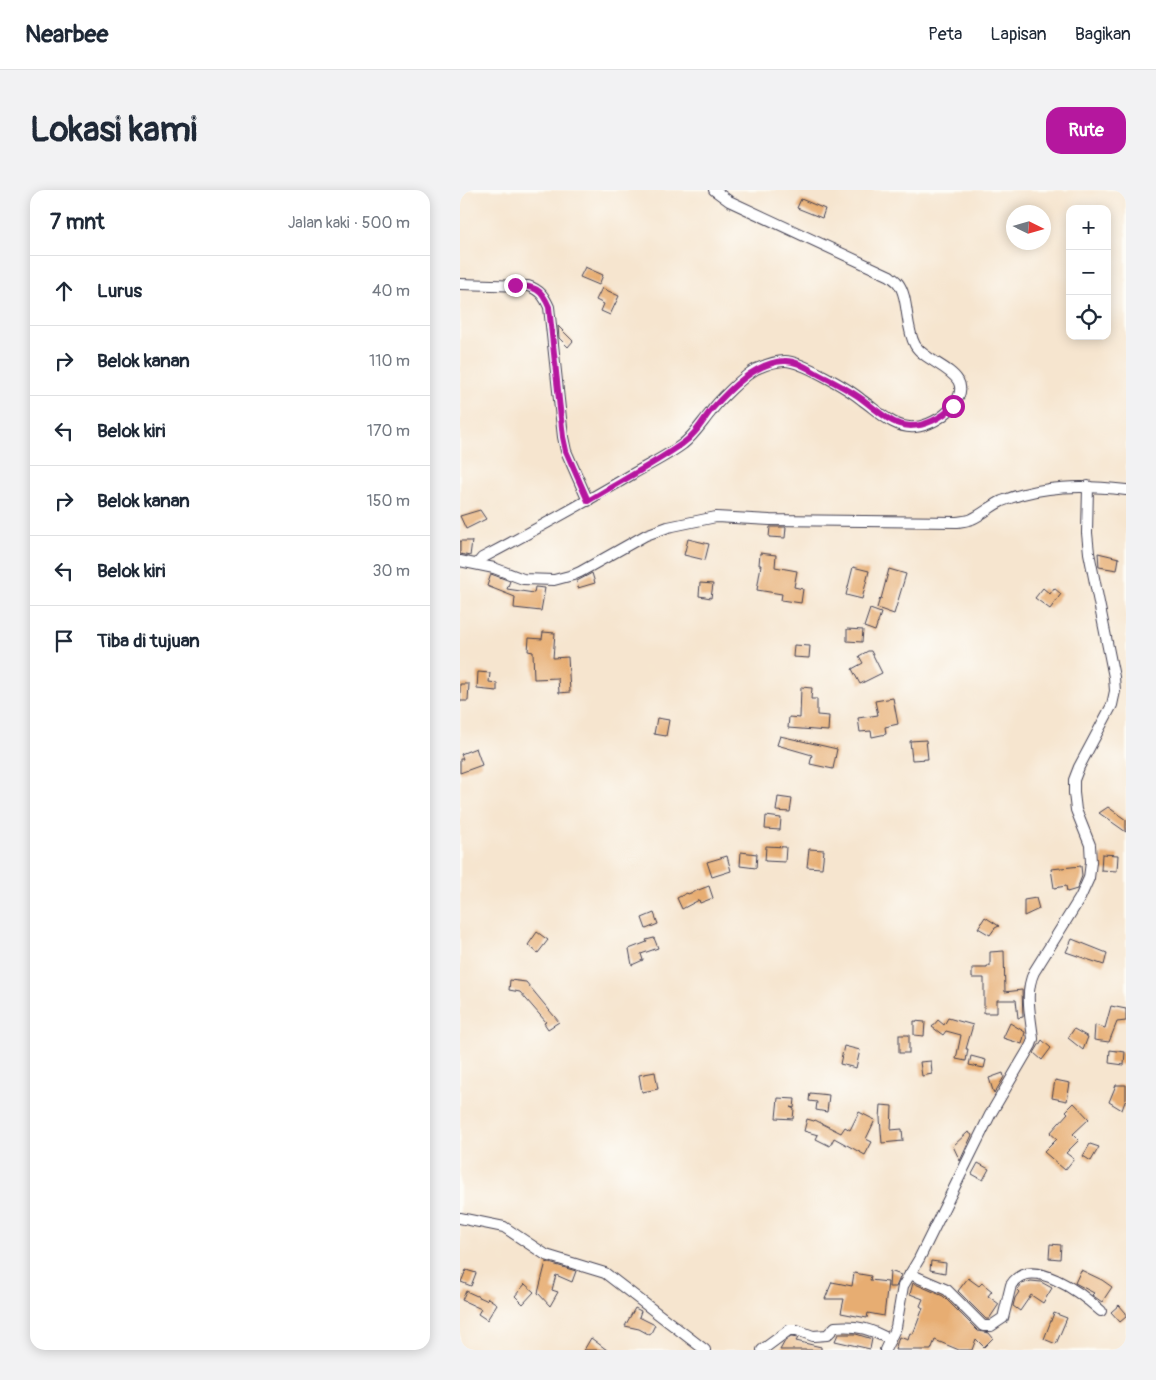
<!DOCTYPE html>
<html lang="id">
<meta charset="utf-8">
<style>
:root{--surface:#fff;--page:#f2f2f3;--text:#1f2937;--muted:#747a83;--line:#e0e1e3;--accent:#b5179e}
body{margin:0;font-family:Pangolin,sans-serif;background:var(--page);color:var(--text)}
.controls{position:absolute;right:15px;top:15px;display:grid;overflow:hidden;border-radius:10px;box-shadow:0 2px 12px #0003}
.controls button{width:45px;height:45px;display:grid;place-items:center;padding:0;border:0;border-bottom:1px solid var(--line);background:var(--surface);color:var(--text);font:25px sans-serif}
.compass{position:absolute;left:546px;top:15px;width:45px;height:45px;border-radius:50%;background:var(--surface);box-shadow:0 2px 12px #0003;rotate:95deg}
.stop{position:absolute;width:15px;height:15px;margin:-11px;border:4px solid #b5179e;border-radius:50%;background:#fff}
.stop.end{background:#b5179e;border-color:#fff;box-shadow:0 1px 5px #0008}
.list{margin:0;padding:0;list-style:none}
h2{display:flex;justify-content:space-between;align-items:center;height:65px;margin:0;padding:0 20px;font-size:21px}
h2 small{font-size:16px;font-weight:400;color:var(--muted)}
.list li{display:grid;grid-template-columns:32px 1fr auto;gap:15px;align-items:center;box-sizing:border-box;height:70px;padding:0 20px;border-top:1px solid var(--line)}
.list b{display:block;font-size:19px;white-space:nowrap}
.list em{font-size:16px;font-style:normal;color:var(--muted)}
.icon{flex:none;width:28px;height:28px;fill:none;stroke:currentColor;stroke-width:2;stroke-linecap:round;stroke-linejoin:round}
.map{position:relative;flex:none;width:666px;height:1160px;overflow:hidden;border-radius:15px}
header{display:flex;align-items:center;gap:30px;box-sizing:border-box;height:70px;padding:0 25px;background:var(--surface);border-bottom:1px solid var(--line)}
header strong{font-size:24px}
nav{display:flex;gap:28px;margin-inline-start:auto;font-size:18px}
.intro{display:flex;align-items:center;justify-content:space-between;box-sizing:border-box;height:120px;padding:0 30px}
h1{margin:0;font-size:35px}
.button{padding:12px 22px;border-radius:15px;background:var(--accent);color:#fff;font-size:18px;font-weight:700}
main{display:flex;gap:30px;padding:0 30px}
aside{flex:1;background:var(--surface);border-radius:15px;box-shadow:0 2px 12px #0003}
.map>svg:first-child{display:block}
.building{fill:#e7ad72}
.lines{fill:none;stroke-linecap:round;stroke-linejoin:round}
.minor-casing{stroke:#423f51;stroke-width:12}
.minor{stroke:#fff;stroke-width:10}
.route{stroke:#b5179e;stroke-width:6}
</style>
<header>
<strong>Nearbee</strong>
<nav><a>Peta</a><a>Lapisan</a><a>Bagikan</a></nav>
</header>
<div class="intro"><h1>Lokasi kami</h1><a class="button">Rute</a></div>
<main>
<aside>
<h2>7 mnt<small>Jalan kaki · 500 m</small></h2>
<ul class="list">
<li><svg class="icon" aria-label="ahead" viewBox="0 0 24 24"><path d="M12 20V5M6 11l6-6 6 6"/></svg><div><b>Lurus</b></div><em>40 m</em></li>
<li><svg class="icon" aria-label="right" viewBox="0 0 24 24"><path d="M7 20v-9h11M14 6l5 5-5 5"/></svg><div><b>Belok kanan</b></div><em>110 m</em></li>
<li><svg class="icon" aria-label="left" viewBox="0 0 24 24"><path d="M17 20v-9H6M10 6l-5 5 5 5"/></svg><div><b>Belok kiri</b></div><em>170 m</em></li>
<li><svg class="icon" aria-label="right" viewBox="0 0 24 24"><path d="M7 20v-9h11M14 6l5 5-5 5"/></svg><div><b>Belok kanan</b></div><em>150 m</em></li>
<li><svg class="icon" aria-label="left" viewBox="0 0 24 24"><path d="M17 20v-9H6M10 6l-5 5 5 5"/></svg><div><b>Belok kiri</b></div><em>30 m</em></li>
<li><svg class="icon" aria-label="arrive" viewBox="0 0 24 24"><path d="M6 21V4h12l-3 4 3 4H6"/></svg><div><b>Tiba di tujuan</b></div></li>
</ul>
</aside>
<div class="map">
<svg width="666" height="1160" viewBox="0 0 666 1160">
<rect width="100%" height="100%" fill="#fdfcf7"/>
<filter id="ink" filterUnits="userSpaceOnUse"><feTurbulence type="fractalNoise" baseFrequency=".02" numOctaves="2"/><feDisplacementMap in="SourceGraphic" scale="10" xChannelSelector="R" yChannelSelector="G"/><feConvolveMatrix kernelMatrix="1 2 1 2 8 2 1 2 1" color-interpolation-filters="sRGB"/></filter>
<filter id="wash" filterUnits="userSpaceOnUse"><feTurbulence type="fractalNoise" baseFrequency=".0096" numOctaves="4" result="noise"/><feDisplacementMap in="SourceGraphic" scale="20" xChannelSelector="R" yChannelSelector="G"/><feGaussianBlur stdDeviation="1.12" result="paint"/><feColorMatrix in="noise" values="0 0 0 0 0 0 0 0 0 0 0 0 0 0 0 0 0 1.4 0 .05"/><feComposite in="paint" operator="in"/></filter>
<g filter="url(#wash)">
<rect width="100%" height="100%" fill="#f6e5cf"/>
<g id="blocks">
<g class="building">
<polygon points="341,9 365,19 362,28 337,18"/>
<polygon points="125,77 143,85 139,95 120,87"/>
<polygon points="142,98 159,106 150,125 141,121 144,114 136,110"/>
<polygon points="98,136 113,151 108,157 99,148"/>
<polygon points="20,320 26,329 6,339 0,326"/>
<polygon points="310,337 326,337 325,348 309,347"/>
<polygon points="228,349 249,354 245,370 224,365"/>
<polygon points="0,351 12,351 10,366 0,364"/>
<polygon points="300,363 316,365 315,377 337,381 334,397 343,399 341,413 321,410 322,404 297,400 301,375 299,375"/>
<polygon points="638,363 659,368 657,380 639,377"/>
<polygon points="393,377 409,381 402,409 386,405"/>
<polygon points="429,379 446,384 434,424 417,418 420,408 421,409"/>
<polygon points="132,383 135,393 118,398 117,391"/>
<polygon points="31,384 50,391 47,399 74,403 75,397 85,398 81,421 54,418 55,407 27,396"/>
<polygon points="240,393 253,394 251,408 239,406"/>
<polygon points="583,398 590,404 594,398 601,404 590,419 575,408"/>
<polygon points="410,419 421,423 415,441 404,437"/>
<polygon points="387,439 403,440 402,452 387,451"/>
<polygon points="83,442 95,443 93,468 108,467 110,502 99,503 98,488 74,489 73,462 68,461 69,448 82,449"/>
<polygon points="334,455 350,456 349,468 333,467"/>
<polygon points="408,461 411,461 422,483 400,494 392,479 403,473 399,466"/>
<polygon points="18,482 30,483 29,492 37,493 37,501 17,499"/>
<polygon points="0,494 9,494 8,511 0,511"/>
<polygon points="341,497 352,498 351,509 357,509 357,525 369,526 368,541 328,538 329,527 340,528"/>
<polygon points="433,508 438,534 425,537 426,544 412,547 411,541 400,542 398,528 418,525 415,511"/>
<polygon points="197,528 209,530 206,546 194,544"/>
<polygon points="320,546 377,559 373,579 350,574 352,565 317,555"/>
<polygon points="466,550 468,569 452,570 450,551"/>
<polygon points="16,558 22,575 0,583 0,569 3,569 1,564"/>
<polygon points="318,607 332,609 330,622 316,621"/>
<polygon points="648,617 666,630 666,642 639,623"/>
<polygon points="306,626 321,628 320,640 305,639"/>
<polygon points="306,656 326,657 325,672 305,671"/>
<polygon points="349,659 364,660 362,678 347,677"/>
<polygon points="281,662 297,664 296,678 280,676"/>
<polygon points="642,664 658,665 657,681 641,680"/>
<polygon points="267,666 271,681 252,687 247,672"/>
<polygon points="621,676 622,686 617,699 607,702 606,696 594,698 591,679"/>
<polygon points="249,696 253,708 240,713 239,710 222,719 217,708 227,703 228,704"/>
<polygon points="576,708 579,719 564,726 564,710"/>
<polygon points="194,723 198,734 186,739 182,728"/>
<polygon points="525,727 539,736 535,738 530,745 518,738"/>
<polygon points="77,742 88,750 78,763 68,755"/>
<polygon points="194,748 198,758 181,764 183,770 172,775 169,759 187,752 186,750"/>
<polygon points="612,749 647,763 644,775 606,762"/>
<polygon points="544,761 545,802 562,800 563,827 558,828 556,810 537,810 537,823 524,823 524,788 512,788 512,778 527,778 527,776 530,776 530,762"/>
<polygon points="50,790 66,792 99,832 88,839 84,833 86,832 60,802 49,800"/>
<polygon points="651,816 666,819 666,831 657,832 649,852 634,850 635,835 645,838"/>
<polygon points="488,828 513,835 506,859 508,859 506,871 496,869 501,845 486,841 483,845 472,837 478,830 484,835"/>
<polygon points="454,831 465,832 464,846 454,845"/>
<polygon points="550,833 565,842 562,854 543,848"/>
<polygon points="614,839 628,847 623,860 608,848"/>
<rect x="439" y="845" width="10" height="18"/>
<polygon points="582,850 591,858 582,870 574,863"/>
<polygon points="384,856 400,860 396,878 380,874"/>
<polygon points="650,860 665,862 664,875 649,873"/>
<polygon points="511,866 526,870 524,878 509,875"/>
<polygon points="471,871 472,884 462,886 460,872"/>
<polygon points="195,882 198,899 182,902 179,885"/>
<polygon points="543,883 544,887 534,904 529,888"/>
<polygon points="595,890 610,893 607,911 592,908"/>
<polygon points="656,895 666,895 666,909 662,920 649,912"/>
<polygon points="350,903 369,905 367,922 356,920 357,912 349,911"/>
<polygon points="318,908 335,909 334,918 330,917 334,919 333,929 316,928"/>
<polygon points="614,913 629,929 613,944 619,950 606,963 614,969 605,980 584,962 597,949 590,943 608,923 606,921"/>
<polygon points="421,915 432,916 431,940 442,939 443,951 422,953 420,928"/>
<polygon points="399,922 415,930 406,949 412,952 405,965 374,948 370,956 356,949 358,945 344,941 347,929 354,931 355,930 381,943 385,937 390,940"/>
<polygon points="508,942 512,945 500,971 493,956"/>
<polygon points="630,954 639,957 631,971 623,966"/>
<polygon points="518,973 529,979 523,990 512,984"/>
<polygon points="590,1054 601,1055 600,1069 589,1068"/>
<polygon points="471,1071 486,1073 485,1083 470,1080"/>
<polygon points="86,1072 116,1081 112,1092 96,1085 92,1100 98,1102 90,1116 78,1103"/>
<polygon points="6,1080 16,1083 11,1096 1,1092"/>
<polygon points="621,1080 642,1090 652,1097 642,1112 632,1105 634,1103 615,1093"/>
<polygon points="430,1081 441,1085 436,1097 429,1097"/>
<polygon points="394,1083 411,1086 410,1090 428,1092 424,1126 408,1123 407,1128 381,1123 384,1109 365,1109 372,1092 392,1096"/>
<polygon points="508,1088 519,1096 522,1093 532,1101 528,1106 539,1114 529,1129 526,1129 498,1101"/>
<polygon points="571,1091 581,1092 592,1098 583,1113 571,1105 560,1121 553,1116 555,1108 559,1102 557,1100 562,1094"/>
<polygon points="453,1093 483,1106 518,1141 529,1143 533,1148 524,1157 516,1149 512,1160 499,1160 475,1150 471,1160 435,1160 439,1147 448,1150 450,1143 453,1144 463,1118 460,1116 463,1109 450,1104"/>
<polygon points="65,1094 74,1102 63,1114 55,1106"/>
<polygon points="6,1101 26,1110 28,1108 37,1114 27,1130 18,1124 21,1119 2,1110"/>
<polygon points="659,1115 666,1123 666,1127 660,1132 651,1122"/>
<polygon points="175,1118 181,1121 179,1127 195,1135 190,1145 179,1139 165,1136"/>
<polygon points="594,1123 607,1128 596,1154 584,1149"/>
<polygon points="378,1144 396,1144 412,1149 410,1159 375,1151"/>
<polygon points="331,1147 338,1148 336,1151 361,1157 361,1160 320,1160 325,1151"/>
<polygon points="131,1148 147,1160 124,1160"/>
</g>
</g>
</g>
<g filter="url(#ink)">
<use href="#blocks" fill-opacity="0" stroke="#423f51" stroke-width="1"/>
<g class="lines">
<g class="minor-casing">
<g id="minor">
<path d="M0,94l68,2c12,4 16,10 21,21l14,130 3,14 22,50"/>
<path d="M0,371l34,7 29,11 31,1 19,-5 7,-3 66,-37 22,-8 48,-10 54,3 187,2c5,-1 11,-1 15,-3 11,-5 19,-13 30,-18 40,-16 81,-16 124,-11"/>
<path d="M17,374l5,-6c51,-27 100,-54 149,-83 17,-10 36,-19 52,-31 11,-9 18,-20 27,-31 7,-11 35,-38 46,-44 9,-4 20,-8 29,-8 16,0 64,28 77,39 16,11 32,29 53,27 12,-1 28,-9 36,-19 31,-35 -24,-42 -36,-63 -10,-18 -6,-48 -17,-62 -2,-3 -6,-5 -8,-7l-161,-75 -15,-11"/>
<polyline points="0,1028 44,1037 86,1065 145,1083 245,1160"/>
<path d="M450,1084l37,16 36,36h8l12,-8 8,-33c20,-31 71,9 90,26"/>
<path d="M302,1160l27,-20h8l16,6 14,-1 8,-8c23,-2 36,2 55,13"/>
<path d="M425,1160l11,-23 7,-41 16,-27 71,-144 41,-70 2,-6c-2,-22 -9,-46 1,-67l46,-74 9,-20 2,-16 -1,-17 -14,-35 -2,-17v-13l5,-13 33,-62 3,-14 -1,-14 -25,-124 -2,-20 1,-47"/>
</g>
</g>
<use href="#minor" class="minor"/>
</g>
</g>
<g class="lines" filter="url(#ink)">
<path class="route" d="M55,95c20,2 26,3 34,22l14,130 3,14 22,50c31,-19 64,-36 94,-57 14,-10 19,-21 29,-34 18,-20 45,-48 73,-49 11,-1 23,7 32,12 15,8 32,16 46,26 24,18 38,36 70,22 9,-4 15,-8 21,-15"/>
</g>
</svg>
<div class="controls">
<button>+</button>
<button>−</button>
<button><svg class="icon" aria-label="locate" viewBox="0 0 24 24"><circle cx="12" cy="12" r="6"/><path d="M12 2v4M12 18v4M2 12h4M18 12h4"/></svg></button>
</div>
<svg class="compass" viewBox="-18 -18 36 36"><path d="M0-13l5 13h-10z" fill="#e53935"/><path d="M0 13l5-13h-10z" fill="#747a83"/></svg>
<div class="stop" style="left:493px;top:216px"></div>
<div class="stop end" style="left:55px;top:95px"></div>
</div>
</main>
